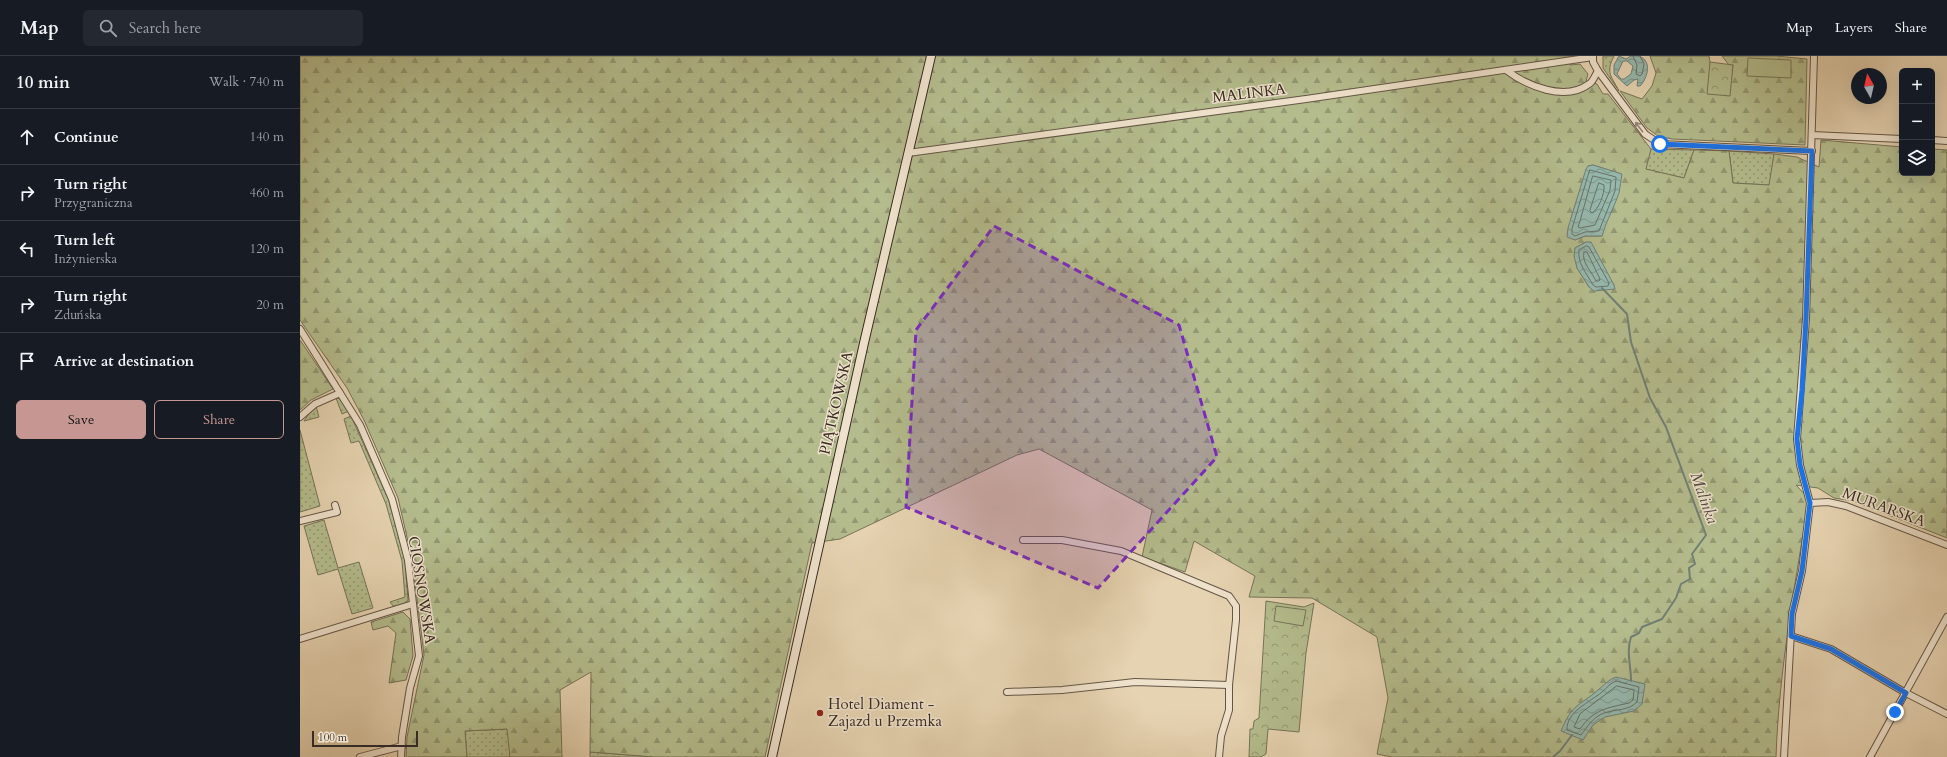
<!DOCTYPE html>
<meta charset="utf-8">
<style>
:root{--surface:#171b24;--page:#242831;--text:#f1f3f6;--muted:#9ea1a6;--line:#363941;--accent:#c59692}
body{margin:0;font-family:Cardo,serif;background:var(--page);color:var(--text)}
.controls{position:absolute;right:12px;top:12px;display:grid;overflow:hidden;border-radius:6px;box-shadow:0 4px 16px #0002}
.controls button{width:36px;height:36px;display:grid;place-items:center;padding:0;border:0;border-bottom:1px solid var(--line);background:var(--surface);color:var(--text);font:20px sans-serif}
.compass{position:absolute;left:1551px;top:12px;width:36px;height:36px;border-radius:50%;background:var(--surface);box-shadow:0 4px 16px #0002;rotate:352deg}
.scale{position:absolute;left:12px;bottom:10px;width:106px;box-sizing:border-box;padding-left:4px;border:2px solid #392c23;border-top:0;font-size:11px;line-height:14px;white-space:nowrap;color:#392c23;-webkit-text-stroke:3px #efe2cc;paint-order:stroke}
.stop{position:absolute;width:12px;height:12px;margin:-9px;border:3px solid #1a73e8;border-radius:50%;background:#fff}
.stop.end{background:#1a73e8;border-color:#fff;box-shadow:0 1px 4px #0008}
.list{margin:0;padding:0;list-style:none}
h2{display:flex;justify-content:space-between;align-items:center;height:52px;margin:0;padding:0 16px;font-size:17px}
h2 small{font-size:13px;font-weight:400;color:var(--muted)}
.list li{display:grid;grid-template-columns:26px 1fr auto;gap:12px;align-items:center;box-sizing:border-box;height:56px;padding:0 16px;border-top:1px solid var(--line)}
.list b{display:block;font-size:15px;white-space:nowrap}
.list p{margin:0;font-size:13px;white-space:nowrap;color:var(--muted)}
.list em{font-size:13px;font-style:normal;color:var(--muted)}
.actions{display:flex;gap:8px;padding:12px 16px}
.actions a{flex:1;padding:9px 0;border:1px solid var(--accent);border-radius:6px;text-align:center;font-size:14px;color:var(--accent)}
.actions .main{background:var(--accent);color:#111}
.icon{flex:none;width:22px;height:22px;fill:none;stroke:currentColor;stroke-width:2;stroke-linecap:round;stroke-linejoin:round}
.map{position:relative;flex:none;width:1647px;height:701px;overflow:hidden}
header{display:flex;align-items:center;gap:24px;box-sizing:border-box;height:56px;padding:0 20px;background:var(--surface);border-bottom:1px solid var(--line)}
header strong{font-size:19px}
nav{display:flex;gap:22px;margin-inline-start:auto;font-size:14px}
.search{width:280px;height:36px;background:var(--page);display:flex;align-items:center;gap:10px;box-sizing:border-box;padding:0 14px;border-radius:6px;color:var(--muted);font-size:15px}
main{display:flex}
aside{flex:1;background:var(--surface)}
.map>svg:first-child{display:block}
.grass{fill:url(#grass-dots);stroke:#767458}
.forest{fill:url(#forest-firs);stroke:#767458;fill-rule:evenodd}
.park{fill:url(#park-crowns);stroke:#767458}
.pitch{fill:#b4bc8d;stroke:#767458}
.water{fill:url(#water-waves);stroke:#718076;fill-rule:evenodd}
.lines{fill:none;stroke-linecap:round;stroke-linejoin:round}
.shore{stroke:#687268;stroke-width:1}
.stream{stroke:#718076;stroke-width:2}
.minor-casing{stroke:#645646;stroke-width:8}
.secondary-casing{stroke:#392c23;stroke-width:10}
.minor{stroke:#efe2cc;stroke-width:6}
.secondary{stroke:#efe2cc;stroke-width:8}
.oneway{stroke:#948778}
.route{stroke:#1a73e8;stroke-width:5}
.marked{fill:#7b2cbf;fill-opacity:0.2;stroke:#7b2cbf;stroke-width:3;stroke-dasharray:8 5;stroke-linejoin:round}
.poi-dot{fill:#8f2418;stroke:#efe2cc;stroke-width:1.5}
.labels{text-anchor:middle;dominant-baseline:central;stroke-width:3;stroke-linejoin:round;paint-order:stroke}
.street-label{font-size:15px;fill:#392c23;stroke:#efe2cc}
.poi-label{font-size:15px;fill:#392c23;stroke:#efe2cc;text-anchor:start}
.water-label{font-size:16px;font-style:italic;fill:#4c483f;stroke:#efe2cc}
</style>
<header>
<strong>Map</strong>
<div class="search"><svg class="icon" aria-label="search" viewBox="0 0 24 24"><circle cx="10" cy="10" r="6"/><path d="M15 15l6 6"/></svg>Search here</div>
<nav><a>Map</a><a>Layers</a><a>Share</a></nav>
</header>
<main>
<aside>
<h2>10 min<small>Walk · 740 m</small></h2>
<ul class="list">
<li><svg class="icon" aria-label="ahead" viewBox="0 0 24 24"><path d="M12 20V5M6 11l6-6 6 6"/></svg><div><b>Continue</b></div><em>140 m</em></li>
<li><svg class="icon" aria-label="right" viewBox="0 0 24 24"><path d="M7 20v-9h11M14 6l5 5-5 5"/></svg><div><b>Turn right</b><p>Przygraniczna</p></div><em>460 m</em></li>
<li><svg class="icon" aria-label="left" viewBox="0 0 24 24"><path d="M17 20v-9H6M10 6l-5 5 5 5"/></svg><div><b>Turn left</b><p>Inżynierska</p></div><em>120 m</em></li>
<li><svg class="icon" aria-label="right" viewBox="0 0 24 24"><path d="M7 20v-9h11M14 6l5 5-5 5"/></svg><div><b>Turn right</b><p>Zduńska</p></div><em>20 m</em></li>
<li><svg class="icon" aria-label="arrive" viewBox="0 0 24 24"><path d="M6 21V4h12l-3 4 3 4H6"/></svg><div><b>Arrive at destination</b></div></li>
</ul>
<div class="actions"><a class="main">Save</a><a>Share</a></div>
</aside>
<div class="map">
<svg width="1647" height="701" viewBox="0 0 1647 701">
<defs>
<pattern id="grass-dots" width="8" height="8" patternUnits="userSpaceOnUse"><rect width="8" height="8" fill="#b4bc8d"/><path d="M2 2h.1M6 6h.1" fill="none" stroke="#939973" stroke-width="1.8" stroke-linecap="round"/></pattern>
<pattern id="forest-firs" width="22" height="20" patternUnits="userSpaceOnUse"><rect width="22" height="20" fill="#b4bc8d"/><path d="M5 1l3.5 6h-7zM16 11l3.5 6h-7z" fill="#939973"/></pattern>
<pattern id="park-crowns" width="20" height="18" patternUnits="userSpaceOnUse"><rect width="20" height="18" fill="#b4bc8d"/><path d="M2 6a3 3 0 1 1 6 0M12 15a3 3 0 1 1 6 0" fill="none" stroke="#939973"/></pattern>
<pattern id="water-waves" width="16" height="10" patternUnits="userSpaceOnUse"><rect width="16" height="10" fill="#96b8ad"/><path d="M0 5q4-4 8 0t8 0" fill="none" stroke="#7b968c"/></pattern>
</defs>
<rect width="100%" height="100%" fill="#e6d3b1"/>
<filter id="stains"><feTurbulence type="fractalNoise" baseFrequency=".005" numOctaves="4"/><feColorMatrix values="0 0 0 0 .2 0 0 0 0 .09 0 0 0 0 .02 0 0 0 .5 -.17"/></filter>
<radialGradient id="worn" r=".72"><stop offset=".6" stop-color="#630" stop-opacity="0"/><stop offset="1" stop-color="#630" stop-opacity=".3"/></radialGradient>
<g class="grass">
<path d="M1303,0h11c-9,17 -2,21 5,35l-16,-23z"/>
<polygon points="1351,93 1394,94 1384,122 1345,113"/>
<polygon points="1429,95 1474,98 1470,129 1433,127"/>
<polygon points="36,341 41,343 49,355 42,358 36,342 16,350 19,361 4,365 14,351"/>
<polygon points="51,360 89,445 105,504 108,544 106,547 94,551 90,546 105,541 102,505 86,448 59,385 51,387 44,363"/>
<polygon points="0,374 20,450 0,456"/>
<polygon points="24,464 38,512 59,506 73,552 52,558 38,513 18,519 4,470"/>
<polygon points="208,673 210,701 167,701 165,675"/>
<polygon points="290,696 355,701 290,701"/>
</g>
<g class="forest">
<path d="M0,0h1270v9l10,-1 8,10 -2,7 11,3 6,10h5l43,55 -5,20 38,9 10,-28 35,1 4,32 36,2 5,-31 23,3 22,10 2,-27 81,7v26h30v-24l15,1v388l-94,-37 -19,-3 -16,-10 -22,-3 13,14c-14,85 -30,171 -33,258h-384l-15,-3 11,-56 -11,-61 -65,-39 -63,-1 6,-21 -61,-35 -9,31 -43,-15 10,-47 -113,-61 -22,6 -177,84 -28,4 -47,214h-110l-65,-5 1,-80 -31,18 2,67h-52l-3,-28 -42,2 2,26h-61l1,-20 17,-82 -12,-96 -14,-61 -34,-78 -17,-32 -47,-68zM1293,109l28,9 -9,37 -6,10 -4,15h-17l-10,4 -4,-22 17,-52zM1286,186l28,43 -25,2 -12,-19 -2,-20z"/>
<polygon points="1350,0 1409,0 1410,6 1429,40 1433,9 1429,9 1422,0 1476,0 1507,3 1505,89 1372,83 1358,80 1347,72 1320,35 1342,43 1352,30 1356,17"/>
<polygon points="0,284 33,333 11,344 0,354"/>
<polygon points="103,556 110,563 113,600 106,624 89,627 96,577 88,570 73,574 71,566"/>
</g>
<g class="park">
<polygon points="1410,6 1433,9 1430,40 1407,38"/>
<polygon points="966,545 1004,551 1014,547 1006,597 999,676 968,673 966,698 961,701 949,701 950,673 953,673 954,665 959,662"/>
</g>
<g class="pitch">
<polygon points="1448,2 1491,4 1491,22 1447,20"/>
<polygon points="976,550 1006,554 1003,570 974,565"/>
</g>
<g class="water">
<path d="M1319,0l7,3c2,-1 3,-2 4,-3 1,0 6,0 7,0 15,2 12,21 3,30h-3l1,-7 -4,1 -7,6 -13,-12v-9zM1323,5h4l6,5 -2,8 -7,5h-3l-4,-5z"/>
<path d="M1293,109l29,9c-1,6 -2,13 -3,19 -5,15 -13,28 -17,43h-17l-10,4 -8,-3 1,-9 18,-59 2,-3z"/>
<polygon points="1286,186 1291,186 1314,229 1315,233 1294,235 1289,231 1277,212 1274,200 1275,192"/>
<path d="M1316,621l29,7 -3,20 -8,7 -29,6 -12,8 -10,15 -22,-9c11,-27 17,-24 37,-41 6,-5 10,-10 18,-13z"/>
</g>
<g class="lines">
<g class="shore">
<polyline points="1333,0 1337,9 1336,18 1340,20 1342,18 1344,8 1340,0"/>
<polygon points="1290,114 1316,121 1315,135 1299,175 1285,176 1275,180 1272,178 1272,173"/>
<polygon points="1293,120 1311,124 1310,134 1295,169 1280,172 1278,171 1280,165"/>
<path d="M1299,127l5,2c1,8 -5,24 -12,28l-2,-2z"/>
<path d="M1287,190l2,1 20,36 -1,3 -12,1 -3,-2c-6,-11 -16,-22 -14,-35z"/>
<path d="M1284,196h3l13,27 -1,2h-3c-4,-9 -15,-19 -12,-29z"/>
<path d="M1316,625l23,6 -2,15c-9,9 -21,7 -33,11 -11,4 -16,13 -23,22l-14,-5c-1,-18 23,-28 35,-38 5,-4 8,-9 14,-11z"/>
<path d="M1317,630l17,4 -1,10 -4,3c-22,5 -35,6 -49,26l-6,-2 6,-13z"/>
</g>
<g class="stream">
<path d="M1302,232l25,26 4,28 19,56 16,29 40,108 -14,19 3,10 -6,4 1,11 -9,5 -5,14 -14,21 -20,8 -3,6 -8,4c-5,15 0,28 0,44"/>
<polyline points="1253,701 1260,695 1272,679"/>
</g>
<g class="minor-casing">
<g id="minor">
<polyline points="1293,0 1293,6 1298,15 1345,78 1360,88 1512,95"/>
<path d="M1206,14c21,16 59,32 83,14 4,-2 6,-9 9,-13"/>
<polyline points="1512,79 1602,83"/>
<polyline points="1632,84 1647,85"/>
<polyline points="608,97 1006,43 1293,1"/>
<polyline points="0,273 60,369 92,443 108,504 119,600 110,632 102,681 101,701"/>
<polyline points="0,361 15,348 40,337"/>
<polyline points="1510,447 1528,446 1546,450 1647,489"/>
<polyline points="0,465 37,456 35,449"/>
<polyline points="723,484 762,484 821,495 929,540 936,550 936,564 929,629 929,654 921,680 919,701"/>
<polyline points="1491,580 1531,593 1606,637 1647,658"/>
<polyline points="0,583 113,548"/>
<polyline points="707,636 762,634 835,626 929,629"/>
<polyline points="60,701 102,690"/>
<polyline points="1484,701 1492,558 1502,515 1510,447 1500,409 1497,383 1506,263 1514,0"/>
<polyline points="1570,701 1647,561"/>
</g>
</g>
<g class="secondary-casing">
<polyline id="secondary" points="472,701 564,287 631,0"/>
</g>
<use href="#minor" class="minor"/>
<use href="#secondary" class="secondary"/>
</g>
<defs><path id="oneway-shaft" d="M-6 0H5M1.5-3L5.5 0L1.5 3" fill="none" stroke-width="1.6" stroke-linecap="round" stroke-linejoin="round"/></defs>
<use class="oneway" href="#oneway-shaft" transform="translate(1339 71) rotate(-127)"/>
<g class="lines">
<polyline class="route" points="1360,88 1512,95 1506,263 1502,334 1497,383 1500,409 1510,447 1502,515 1492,558 1491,580 1531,593 1606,637 1595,656"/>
</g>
<path class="marked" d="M694,170l185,99 38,132 -119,131 -192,-81 10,-177z"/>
<circle class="poi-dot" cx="520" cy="657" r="4"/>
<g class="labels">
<g class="street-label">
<text transform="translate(949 37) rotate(-7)">MALINKA</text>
<text transform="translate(536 347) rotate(-77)">PIĄTKOWSKA</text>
<text transform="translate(1584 451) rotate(20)">MURARSKA</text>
<text transform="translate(122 534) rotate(81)">CIOSNOWSKA</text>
</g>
<g class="poi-label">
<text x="528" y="648">Hotel Diament -<tspan x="528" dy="17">Zajazd u Przemka</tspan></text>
</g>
<g class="water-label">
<text transform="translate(1404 442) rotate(70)">Malinka</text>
</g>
</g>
<rect width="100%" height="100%" filter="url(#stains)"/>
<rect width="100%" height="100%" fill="url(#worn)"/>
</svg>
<div class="controls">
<button>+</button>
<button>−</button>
<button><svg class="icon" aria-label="layers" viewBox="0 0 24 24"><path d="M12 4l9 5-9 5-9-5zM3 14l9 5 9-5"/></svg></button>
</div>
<svg class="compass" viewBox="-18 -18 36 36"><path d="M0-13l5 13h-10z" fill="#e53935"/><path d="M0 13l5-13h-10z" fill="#9ea1a6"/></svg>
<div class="scale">100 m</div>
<div class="stop" style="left:1360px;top:88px"></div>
<div class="stop end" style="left:1595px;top:656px"></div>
</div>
</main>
